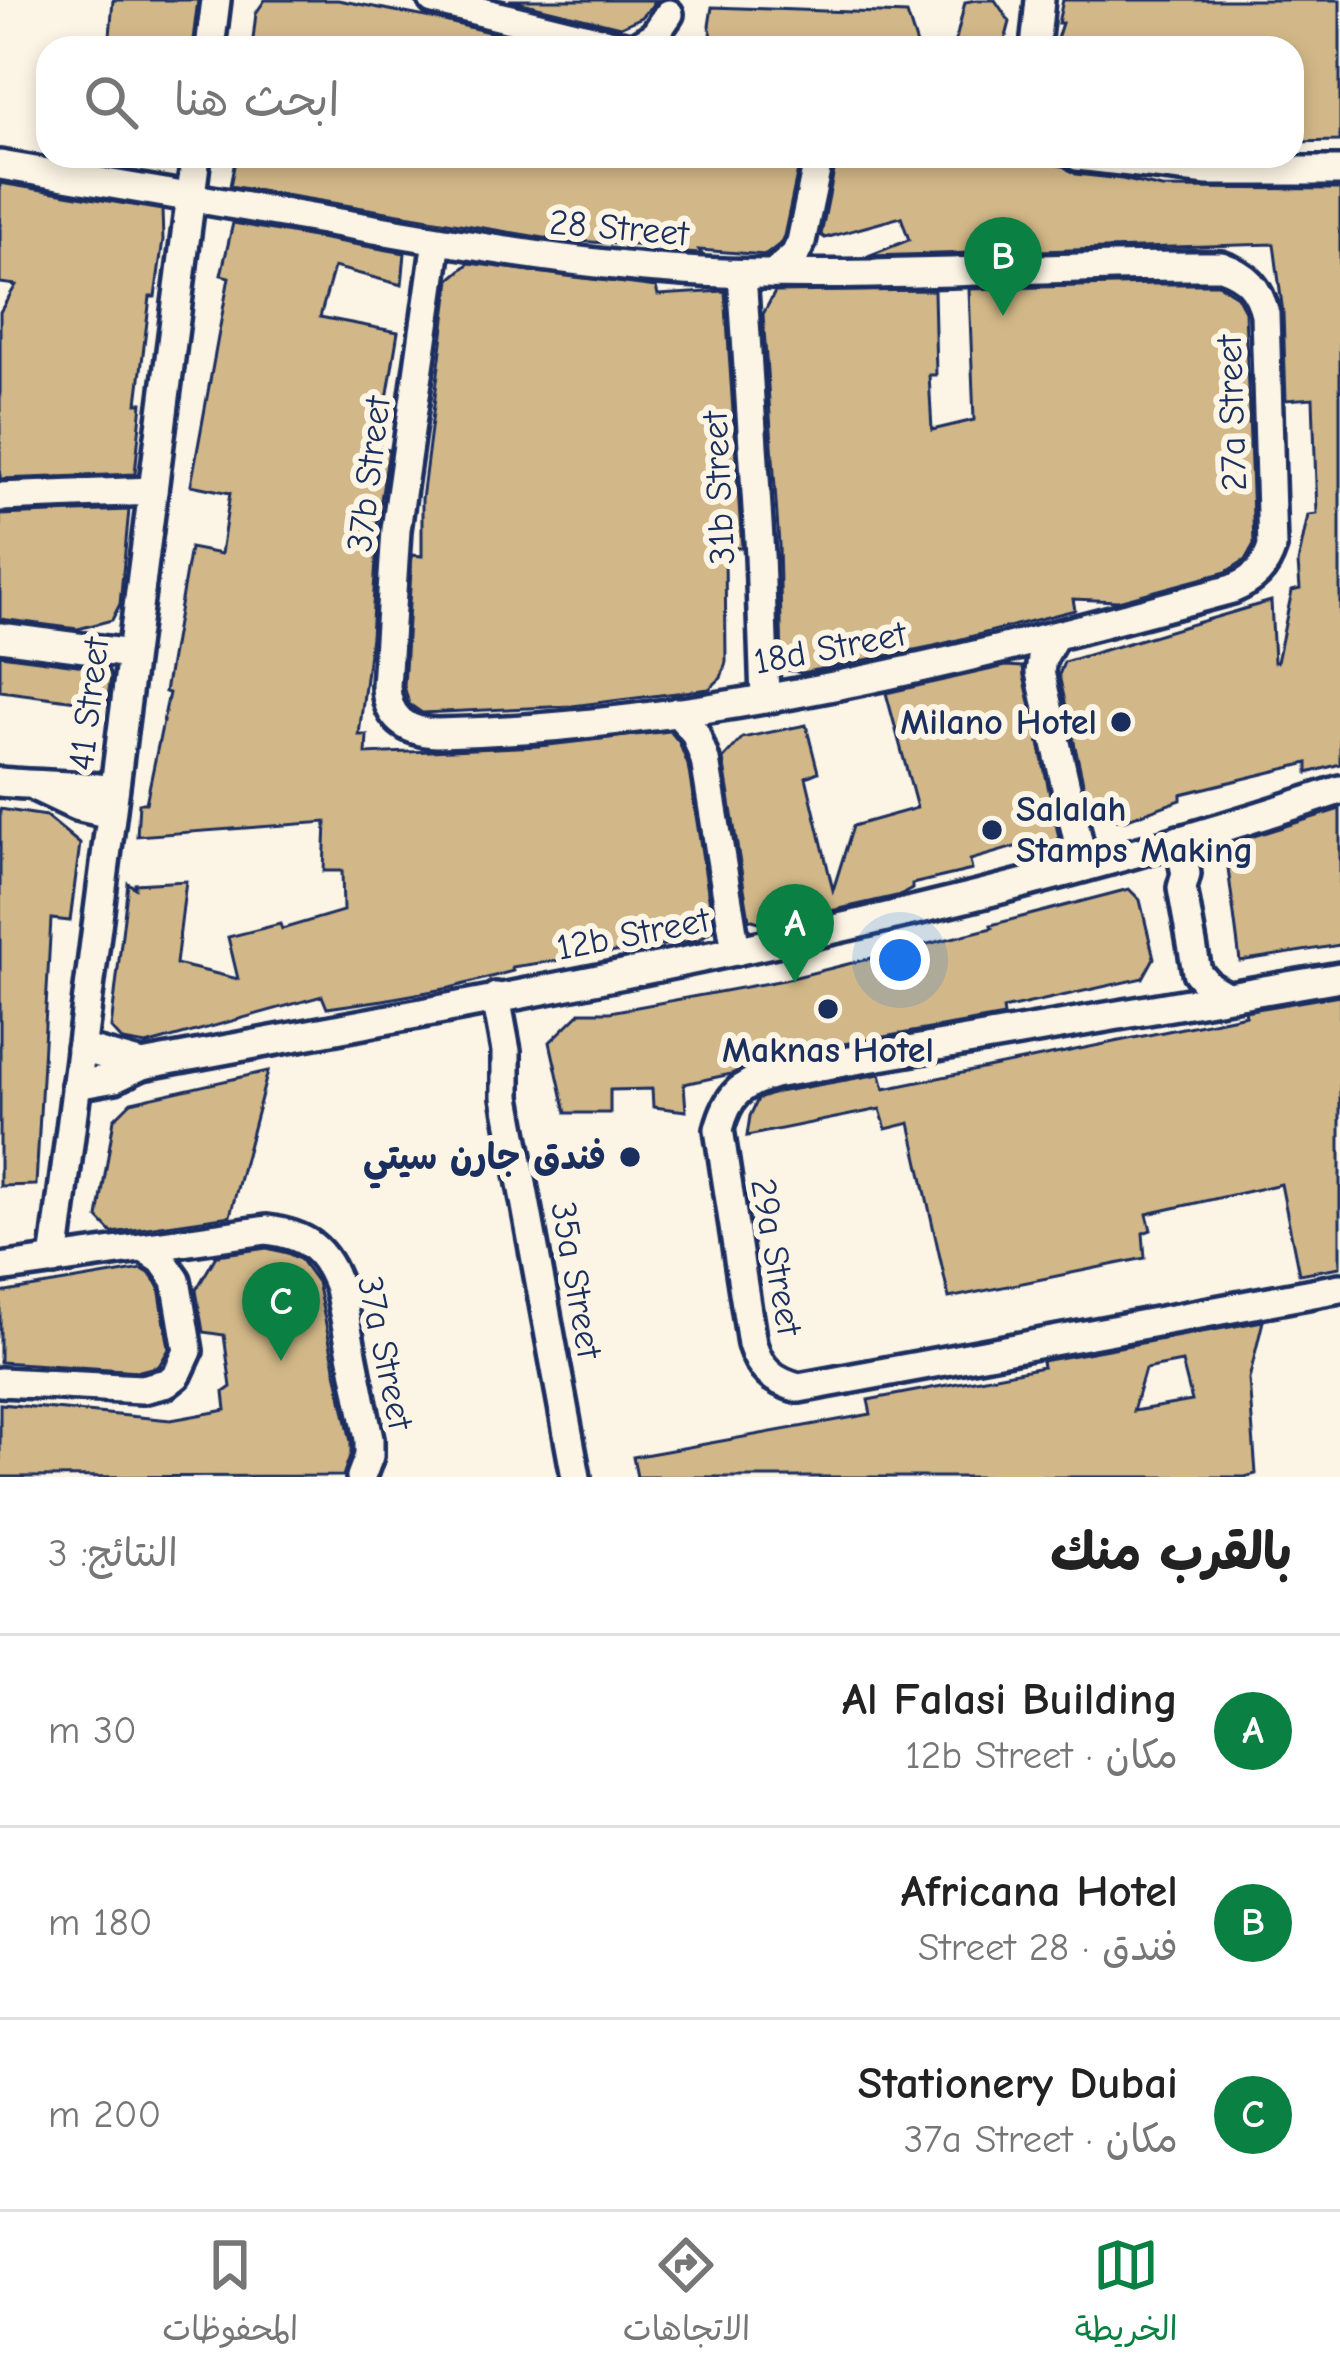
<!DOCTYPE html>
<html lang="ar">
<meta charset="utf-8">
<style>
:root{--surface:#fff;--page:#f2f2f2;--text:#222;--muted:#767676;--line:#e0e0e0;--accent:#0b8043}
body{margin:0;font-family:"Comic Neue","Playpen Sans Arabic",sans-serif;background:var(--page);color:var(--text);direction:rtl}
.you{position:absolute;left:900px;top:960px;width:42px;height:42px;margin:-30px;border:9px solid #fff;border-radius:50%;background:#1a73e8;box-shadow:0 0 0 18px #1a73e833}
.badge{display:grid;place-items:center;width:78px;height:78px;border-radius:50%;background:var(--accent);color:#fff;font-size:39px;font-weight:700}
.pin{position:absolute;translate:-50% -99px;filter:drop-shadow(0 3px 6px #0008)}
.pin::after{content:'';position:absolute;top:63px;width:42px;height:36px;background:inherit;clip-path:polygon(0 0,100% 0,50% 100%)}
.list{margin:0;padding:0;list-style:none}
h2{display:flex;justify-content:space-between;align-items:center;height:156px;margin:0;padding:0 48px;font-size:51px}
h2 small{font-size:39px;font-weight:400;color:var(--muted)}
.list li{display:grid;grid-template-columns:78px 1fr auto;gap:36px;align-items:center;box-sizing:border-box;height:192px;padding:0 48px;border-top:3px solid var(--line)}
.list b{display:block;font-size:45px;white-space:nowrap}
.list p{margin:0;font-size:39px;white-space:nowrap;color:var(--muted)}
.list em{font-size:39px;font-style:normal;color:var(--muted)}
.icon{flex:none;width:66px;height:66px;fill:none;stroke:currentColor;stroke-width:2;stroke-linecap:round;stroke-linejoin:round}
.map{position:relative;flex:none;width:1340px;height:1477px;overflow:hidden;direction:ltr}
.search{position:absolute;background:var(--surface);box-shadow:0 6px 18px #0003;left:36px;right:36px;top:36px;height:132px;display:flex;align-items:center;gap:30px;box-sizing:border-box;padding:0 42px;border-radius:36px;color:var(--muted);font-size:45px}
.sheet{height:732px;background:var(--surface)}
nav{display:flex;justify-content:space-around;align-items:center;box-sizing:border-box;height:168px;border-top:3px solid var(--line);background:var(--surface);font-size:33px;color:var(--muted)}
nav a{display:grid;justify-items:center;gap:6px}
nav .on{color:var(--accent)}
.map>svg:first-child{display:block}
.building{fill:#d2b888;stroke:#1b2f5e;stroke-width:3;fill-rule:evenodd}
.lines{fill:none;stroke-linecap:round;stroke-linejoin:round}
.street-casing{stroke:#1b2f5e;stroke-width:36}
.street{stroke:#fcf5e5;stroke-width:27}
.poi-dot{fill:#1b2f5e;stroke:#fcf5e5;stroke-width:4.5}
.labels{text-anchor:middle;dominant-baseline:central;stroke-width:12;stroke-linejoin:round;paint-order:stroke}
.street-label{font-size:36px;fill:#1b2f5e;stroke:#fcf5e5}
.poi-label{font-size:36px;font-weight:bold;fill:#1b2f5e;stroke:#fcf5e5;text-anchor:end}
</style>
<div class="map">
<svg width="1340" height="1477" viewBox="0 0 1340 1477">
<rect width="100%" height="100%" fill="#fcf5e5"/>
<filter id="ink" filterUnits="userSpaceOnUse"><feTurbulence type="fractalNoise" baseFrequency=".00833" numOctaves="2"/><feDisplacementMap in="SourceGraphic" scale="24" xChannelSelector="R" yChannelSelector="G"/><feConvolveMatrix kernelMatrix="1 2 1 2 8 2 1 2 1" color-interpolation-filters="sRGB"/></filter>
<g filter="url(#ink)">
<g class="building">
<polygon points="113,0 198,0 192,48 109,48"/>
<polygon points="265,0 338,0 436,19 553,48 252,48 256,13"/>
<polygon points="509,0 657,0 642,17 620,27"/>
<polygon points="976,0 995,0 1010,22 1003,48 954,48 965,2"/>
<polygon points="1063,0 1340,0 1340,141 1292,142 1292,48 1054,48 1062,23 1058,23"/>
<polygon points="712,7 907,14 918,48 727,48 715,45 709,26"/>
<polygon points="236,156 801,156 784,236 780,244 766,255 699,250 702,254 685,253 675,252 676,248 550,239 230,186"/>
<polygon points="837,156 1022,156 1063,166 1076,174 1122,179 1162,188 1340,189 1340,764 1308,773 1308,763 1181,794 1181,800 1125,820 1103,818 1089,809 1059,675 1064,662 1271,601 1274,662 1277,662 1292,591 1300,589 1298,563 1308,515 1317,514 1313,398 1286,400 1283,313 1274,244 868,256 909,240 901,217 825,238 821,235"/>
<polygon points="0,183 162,210 163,240 155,297 150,297 137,403 142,403 135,474 0,479 0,312 16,285 0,283"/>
<polygon points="233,223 405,253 402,285 334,267 320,317 398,332 379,448 389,450 374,543 377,544 371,636 359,735 367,735 366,754 540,746 670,731 679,742 688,765 714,929 698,940 512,967 513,971 450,988 383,1000 327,1008 322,996 146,1045 123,1041 111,1028 128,883 135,888 135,884 186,881 176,964 238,979 228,937 280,924 282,929 343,911 342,871 324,871 326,822 137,836 139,803 146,803 169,693 165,692 190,548 221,554 230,493 191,485 229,277 221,275"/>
<polygon points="469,263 656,287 658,295 725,291 742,548 725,548 726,662 721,678 709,689 572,706 422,713 409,704 404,686 412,555 422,556 422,499 450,279"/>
<polygon points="1154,284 1218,284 1237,296 1245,311 1254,544 1245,560 1226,572 1118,601 1073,599 1075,610 934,646 802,673 787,670 782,661 779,545 763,314 775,292 934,290 936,375 929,375 932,430 974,420 969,289"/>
<polygon points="129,510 120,604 112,620 78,629 0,619 0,515"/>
<polygon points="0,655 108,669 111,676 107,705 0,691"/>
<polygon points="1006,666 1023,667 1059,838 1054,857 1048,858 1042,839 970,860 972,870 912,884 912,889 901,895 769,925 749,919 723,759 742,738 806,725 818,772 806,777 833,890 853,826 917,808 886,693"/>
<polygon points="0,809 46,816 80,844 70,921 51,919 36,1185 0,1186"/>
<polygon points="1340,809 1340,945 1240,961 1225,845"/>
<polygon points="1129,889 1140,900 1154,958 1143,978 1003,1009 1004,1016 769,1057 731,1074 684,1084 686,1111 653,1107 652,1089 610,1090 610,1113 566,1113 550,1042 581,1012 610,1012 784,980 992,928 991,925"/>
<polygon points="1340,995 1340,1267 1299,1274 1281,1184 1147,1214 1151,1230 1143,1233 1145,1258 949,1298 910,1123 886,1129 880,1109 747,1136 750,1116 758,1099 778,1092 880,1074 884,1089 1246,1015 1245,1011"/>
<polygon points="268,1071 230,1216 112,1233 98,1218 114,1119 131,1102"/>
<polygon points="267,1248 287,1253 301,1260 317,1282 351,1442 351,1453 343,1476 0,1477 0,1404 171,1420 226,1410 224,1392 231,1387 224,1335 203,1332 196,1290 216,1256 220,1256 217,1255"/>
<polygon points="142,1269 149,1273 159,1287 169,1349 159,1366 140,1371 0,1362 0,1293"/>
<path d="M1263,1321l-14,58 7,95 -11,3h-608l-4,-20 238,-43 -3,-14 175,-33 -1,-6zM1182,1362l10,39 -59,10 12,-42z"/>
</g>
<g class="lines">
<g class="street-casing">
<g id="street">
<polyline points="433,0 629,48"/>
<polyline points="210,48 216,0"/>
<polyline points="634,48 654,36 669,14"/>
<polyline points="1035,48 1040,0"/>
<polyline points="1078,156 1208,171 1340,171"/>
<path d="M0,165c108,18 216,36 323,55 120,21 239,43 361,51 179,11 358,-7 537,-5 26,9 38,22 44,48l7,233c-7,22 -18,33 -40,42 -260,70 -524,138 -795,144 -31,-1 -50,-15 -51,-47l10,-156 41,-290"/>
<polyline points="742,274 760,555 765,699"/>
<polyline points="773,274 795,255 801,242 819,156"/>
<polyline points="0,497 153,491"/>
<polyline points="0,637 131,654"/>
<polyline points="1054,637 1042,659 1040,672 1084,867"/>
<polyline points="677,712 695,733 705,760 736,951"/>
<path d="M0,782c38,4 76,2 114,8"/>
<polyline points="38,788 76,806 111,814"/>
<polyline points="1179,840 1186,874 1182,888 1197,972 1209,986 1226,996"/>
<path d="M1340,977l-566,97c-34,10 -46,21 -55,55l33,215c8,26 21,37 47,44l541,-100"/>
<polyline points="496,997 506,1051 506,1097 576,1477"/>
<polyline points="81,1048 142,1065"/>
<path d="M76,1085l39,-7 27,-13c403,-75 809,-144 1198,-275"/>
<polyline points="54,1261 196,156"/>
<path d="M0,1268l267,-38c40,5 58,19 72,58l30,151v17l-8,21"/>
<polyline points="0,1382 142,1389 167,1383 177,1375 188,1351 176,1280 162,1260 145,1249"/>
</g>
</g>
<use href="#street" class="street"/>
</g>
</g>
<g class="poi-dot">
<circle cx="1121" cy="722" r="12"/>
<circle cx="992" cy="830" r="12"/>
<circle cx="828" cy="1009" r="12"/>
<circle cx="630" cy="1157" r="12"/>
</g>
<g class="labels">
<g class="street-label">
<text transform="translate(619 228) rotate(5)">28 Street</text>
<text transform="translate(1232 413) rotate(-92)">27a Street</text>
<text transform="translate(369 474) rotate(-83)">37b Street</text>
<text transform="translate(719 488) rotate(-93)">31b Street</text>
<text transform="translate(830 648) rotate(-11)">18d Street</text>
<text transform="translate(89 704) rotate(-83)">41 Street</text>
<text transform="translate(633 934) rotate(-11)">12b Street</text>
<text transform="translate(776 1257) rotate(80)">29a Street</text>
<text transform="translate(576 1280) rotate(80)">35a Street</text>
<text transform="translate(385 1353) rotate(78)">37a Street</text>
</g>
<g class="poi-label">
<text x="1097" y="722">Milano Hotel</text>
<text x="1016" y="809" text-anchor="start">Salalah<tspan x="1016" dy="41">Stamps Making</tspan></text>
<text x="828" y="1050" text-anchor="middle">Maknas Hotel</text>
<text x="606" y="1157">فندق جارن سيتي</text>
</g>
</g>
</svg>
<div class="you"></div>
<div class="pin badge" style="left:795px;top:983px">A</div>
<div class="pin badge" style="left:1003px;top:316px">B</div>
<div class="pin badge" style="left:281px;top:1361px">C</div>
<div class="search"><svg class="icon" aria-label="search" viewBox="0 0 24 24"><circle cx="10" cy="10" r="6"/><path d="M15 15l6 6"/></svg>ابحث هنا</div>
</div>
<section class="sheet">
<h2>بالقرب منك<small>النتائج: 3</small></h2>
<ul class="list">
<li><span class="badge">A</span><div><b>Al Falasi Building</b><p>مكان · 12b Street</p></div><em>30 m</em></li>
<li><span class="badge">B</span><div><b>Africana Hotel</b><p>فندق · 28 Street</p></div><em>180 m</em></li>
<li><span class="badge">C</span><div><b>Stationery Dubai</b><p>مكان · 37a Street</p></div><em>200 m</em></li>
</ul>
</section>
<nav>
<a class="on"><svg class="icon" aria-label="map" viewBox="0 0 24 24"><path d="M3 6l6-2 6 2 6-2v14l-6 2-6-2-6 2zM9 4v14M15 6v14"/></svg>الخريطة</a>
<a><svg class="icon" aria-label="directions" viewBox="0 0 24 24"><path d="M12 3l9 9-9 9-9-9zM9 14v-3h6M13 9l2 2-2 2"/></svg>الاتجاهات</a>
<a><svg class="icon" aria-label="saved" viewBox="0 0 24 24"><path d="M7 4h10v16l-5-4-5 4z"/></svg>المحفوظات</a>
</nav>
